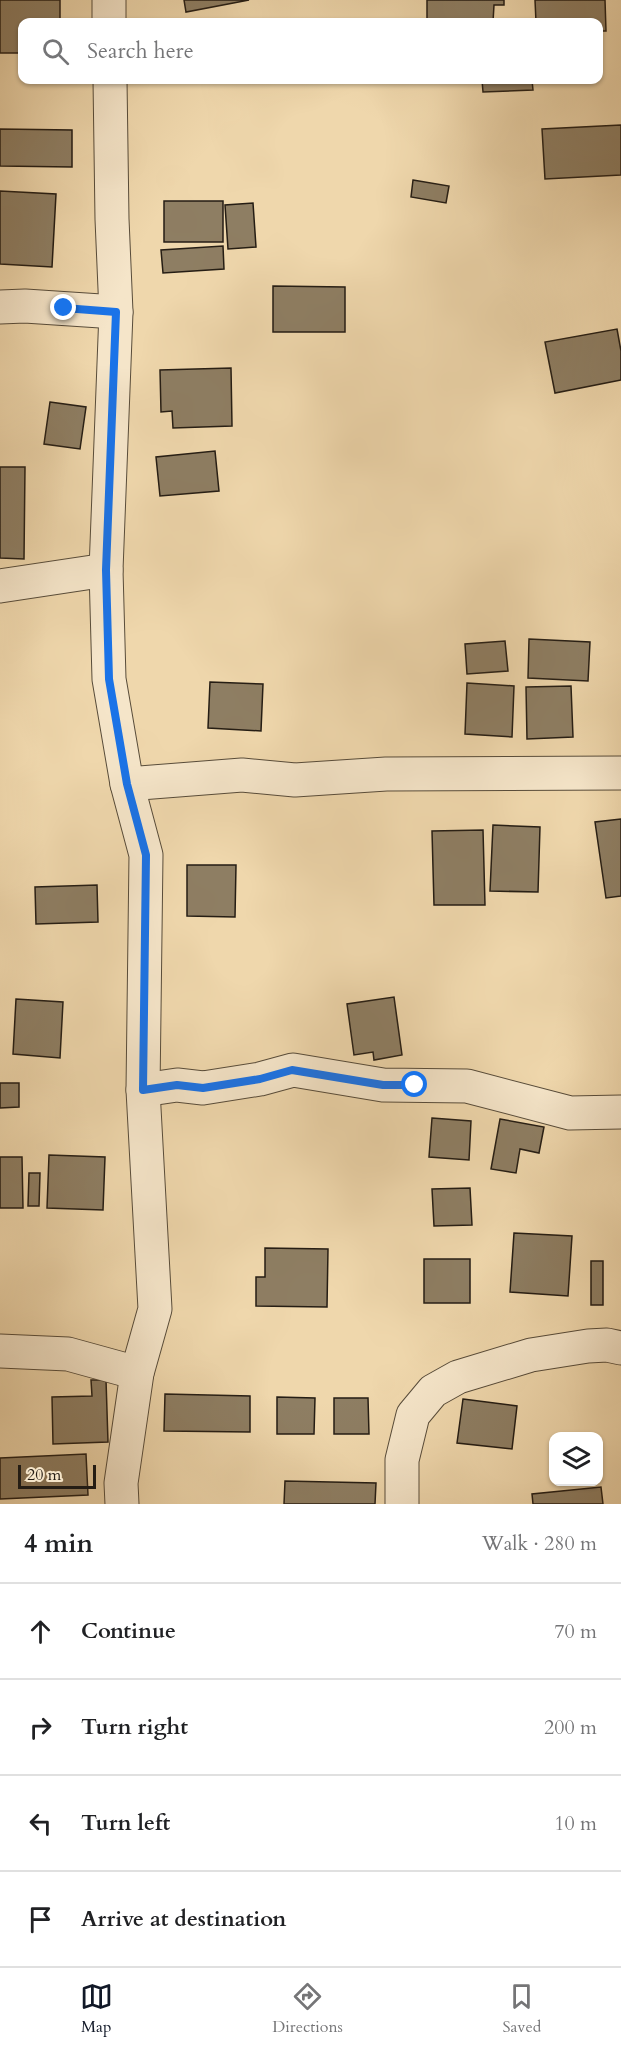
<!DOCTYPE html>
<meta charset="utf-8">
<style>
:root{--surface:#fff;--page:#f6f6f6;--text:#202124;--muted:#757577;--line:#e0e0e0;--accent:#111827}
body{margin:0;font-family:Cardo,serif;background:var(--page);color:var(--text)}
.controls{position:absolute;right:18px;bottom:18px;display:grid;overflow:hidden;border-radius:12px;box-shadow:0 2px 4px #0004}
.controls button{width:54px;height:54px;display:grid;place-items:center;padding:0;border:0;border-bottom:2px solid var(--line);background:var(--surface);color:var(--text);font:30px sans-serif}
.scale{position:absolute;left:18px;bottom:15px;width:78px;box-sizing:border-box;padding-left:6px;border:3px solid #251d14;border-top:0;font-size:16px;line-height:21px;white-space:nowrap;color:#251d14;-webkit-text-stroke:4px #f5e5c9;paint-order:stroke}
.stop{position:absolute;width:18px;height:18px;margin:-14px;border:4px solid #1a73e8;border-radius:50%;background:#fff}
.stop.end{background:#1a73e8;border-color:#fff;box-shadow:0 2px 6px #0008}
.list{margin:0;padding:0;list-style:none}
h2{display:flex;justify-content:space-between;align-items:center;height:78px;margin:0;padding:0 24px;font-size:26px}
h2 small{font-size:20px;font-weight:400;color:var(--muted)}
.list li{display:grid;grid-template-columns:39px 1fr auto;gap:18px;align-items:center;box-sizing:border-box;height:96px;padding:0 24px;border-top:2px solid var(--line)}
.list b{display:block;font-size:22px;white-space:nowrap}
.list em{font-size:20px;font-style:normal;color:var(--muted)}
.icon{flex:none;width:33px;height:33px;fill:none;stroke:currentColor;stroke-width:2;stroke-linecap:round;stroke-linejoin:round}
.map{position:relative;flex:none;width:621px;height:1504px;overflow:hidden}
.search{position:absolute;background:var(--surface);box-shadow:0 2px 4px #0004;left:18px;right:18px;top:18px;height:66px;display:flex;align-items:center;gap:15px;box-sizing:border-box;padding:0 21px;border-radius:12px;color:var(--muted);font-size:22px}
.sheet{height:462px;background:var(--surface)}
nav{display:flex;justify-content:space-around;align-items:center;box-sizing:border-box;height:84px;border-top:2px solid var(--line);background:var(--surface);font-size:16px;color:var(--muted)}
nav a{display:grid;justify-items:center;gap:3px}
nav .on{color:var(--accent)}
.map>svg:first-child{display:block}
.building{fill:#8e7e63;stroke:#251d14;stroke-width:1.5}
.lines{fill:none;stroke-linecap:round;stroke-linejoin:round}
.minor-casing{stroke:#584c3a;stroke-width:35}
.minor{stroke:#f5e5c9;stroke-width:33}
.route{stroke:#1a73e8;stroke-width:8}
</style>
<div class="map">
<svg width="621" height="1504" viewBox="0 0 621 1504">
<rect width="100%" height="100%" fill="#efd7ac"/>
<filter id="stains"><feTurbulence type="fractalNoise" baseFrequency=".00333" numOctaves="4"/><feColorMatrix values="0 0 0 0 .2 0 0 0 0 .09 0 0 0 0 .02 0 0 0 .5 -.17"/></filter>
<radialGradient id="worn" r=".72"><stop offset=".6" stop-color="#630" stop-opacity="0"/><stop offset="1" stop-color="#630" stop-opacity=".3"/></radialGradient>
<g class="building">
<polygon points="0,0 60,0 60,22 22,22 22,53 0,53"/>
<polygon points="184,0 249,0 186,12"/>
<polygon points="427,0 504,0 504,5 494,5 493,22 437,22 437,20 427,19"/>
<polygon points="535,0 605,0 606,31 598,31 598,22 536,22"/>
<polygon points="482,80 532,80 533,90 483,92"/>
<polygon points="621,125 621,175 545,179 542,129"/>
<polygon points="0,129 72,130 72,167 0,166"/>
<polygon points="413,180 449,186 446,203 411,197"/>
<polygon points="0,191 56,194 52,267 0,264"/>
<rect x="164" y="201" width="59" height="41"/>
<polygon points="253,203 256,247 228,249 225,205"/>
<polygon points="223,246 224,269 163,273 161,250"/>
<polygon points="273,286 345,287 345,332 273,332"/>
<polygon points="617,329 621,351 621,380 555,393 545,342"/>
<polygon points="231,368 232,426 173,428 172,411 161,412 160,370"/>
<polygon points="50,402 86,407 80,449 44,444"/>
<polygon points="215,451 219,491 160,496 156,457"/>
<polygon points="0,467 25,467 24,559 0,558"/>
<polygon points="529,639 590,642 588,681 528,678"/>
<polygon points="505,641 508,671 467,674 465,644"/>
<polygon points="210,682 263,684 261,731 208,728"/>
<polygon points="467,683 514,686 512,737 465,734"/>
<polygon points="571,686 573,737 527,739 526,687"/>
<polygon points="621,819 621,896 606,898 595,822"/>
<polygon points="493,825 540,827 538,892 490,891"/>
<polygon points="483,830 485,905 434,905 432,831"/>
<polygon points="187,865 236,865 235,917 187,916"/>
<polygon points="97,885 98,922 36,924 35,887"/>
<polygon points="394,997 402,1055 374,1060 373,1052 354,1055 347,1004"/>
<polygon points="16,999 63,1002 60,1058 13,1054"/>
<polygon points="0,1083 19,1083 19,1107 0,1108"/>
<polygon points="432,1118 471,1121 469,1160 429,1157"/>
<polygon points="500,1119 544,1127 539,1153 520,1149 516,1173 491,1169"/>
<polygon points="49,1155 105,1157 103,1210 47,1208"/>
<polygon points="0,1157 22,1157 23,1208 0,1208"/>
<polygon points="29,1173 40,1173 39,1206 28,1206"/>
<polygon points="470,1188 472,1225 434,1226 432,1189"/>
<polygon points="514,1233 572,1236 568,1296 510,1292"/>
<polygon points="265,1248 328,1249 327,1307 256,1306 256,1277 265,1277"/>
<rect x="424" y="1259" width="46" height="44"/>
<rect x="591" y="1261" width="12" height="44"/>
<polygon points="91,1380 106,1380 108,1442 53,1444 52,1397 92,1396"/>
<polygon points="165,1394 250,1396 250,1432 164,1431"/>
<polygon points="277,1397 315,1398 314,1434 277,1434"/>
<polygon points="334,1398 368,1398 369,1434 334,1434"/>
<polygon points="463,1399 517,1406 512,1449 457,1443"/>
<polygon points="86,1454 88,1495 0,1499 0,1458"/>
<polygon points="285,1481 376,1483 375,1504 284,1504"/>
<polygon points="601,1487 603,1504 533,1504 532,1494"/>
</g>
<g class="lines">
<g class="minor-casing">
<g id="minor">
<polyline points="109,0 109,22"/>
<polyline points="110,80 112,219 116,312 106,570 109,679 127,784 146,855 143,1090 155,1309 137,1373 121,1483 122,1504"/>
<polyline points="0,307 25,306 116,312"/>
<polyline points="0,586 106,570"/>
<polyline points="127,784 242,775 295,780 386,774 621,773"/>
<polyline points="143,1090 177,1085 203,1088 260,1079 293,1070 383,1085 467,1086 570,1113 621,1112"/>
<polyline points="0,1351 68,1354 137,1373"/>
<polyline points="402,1504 402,1460 413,1415 433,1391 458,1377 531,1355 588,1346 607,1345 621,1348"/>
</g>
</g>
<use href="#minor" class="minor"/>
</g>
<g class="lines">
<polyline class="route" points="64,308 116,312 106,570 109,679 127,784 146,855 143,1090 177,1085 203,1088 260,1079 292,1070 383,1085 415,1085"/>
</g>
<rect width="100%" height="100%" filter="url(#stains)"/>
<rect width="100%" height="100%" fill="url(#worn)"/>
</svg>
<div class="controls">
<button><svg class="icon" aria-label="layers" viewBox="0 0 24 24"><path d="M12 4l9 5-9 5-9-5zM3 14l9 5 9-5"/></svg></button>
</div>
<div class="scale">20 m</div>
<div class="stop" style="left:415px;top:1085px"></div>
<div class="stop end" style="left:64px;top:308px"></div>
<div class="search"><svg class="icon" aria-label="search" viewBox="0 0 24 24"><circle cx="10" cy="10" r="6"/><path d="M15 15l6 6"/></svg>Search here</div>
</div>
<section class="sheet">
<h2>4 min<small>Walk · 280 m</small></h2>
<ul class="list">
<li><svg class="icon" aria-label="ahead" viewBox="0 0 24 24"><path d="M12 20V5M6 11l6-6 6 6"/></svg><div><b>Continue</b></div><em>70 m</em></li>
<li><svg class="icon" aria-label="right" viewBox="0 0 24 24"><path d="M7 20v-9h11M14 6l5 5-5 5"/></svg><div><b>Turn right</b></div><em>200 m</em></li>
<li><svg class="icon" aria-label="left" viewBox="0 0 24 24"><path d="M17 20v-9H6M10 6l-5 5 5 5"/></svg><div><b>Turn left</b></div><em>10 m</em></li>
<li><svg class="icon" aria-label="arrive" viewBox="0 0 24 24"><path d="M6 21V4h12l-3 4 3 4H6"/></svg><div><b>Arrive at destination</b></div></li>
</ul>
</section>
<nav>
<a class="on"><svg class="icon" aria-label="map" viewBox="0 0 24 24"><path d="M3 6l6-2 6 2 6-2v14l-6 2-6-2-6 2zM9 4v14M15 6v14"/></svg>Map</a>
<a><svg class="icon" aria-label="directions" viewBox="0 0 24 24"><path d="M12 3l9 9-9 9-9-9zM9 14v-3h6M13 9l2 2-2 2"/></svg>Directions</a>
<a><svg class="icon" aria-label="saved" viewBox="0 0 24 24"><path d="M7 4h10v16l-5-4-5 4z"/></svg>Saved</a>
</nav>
